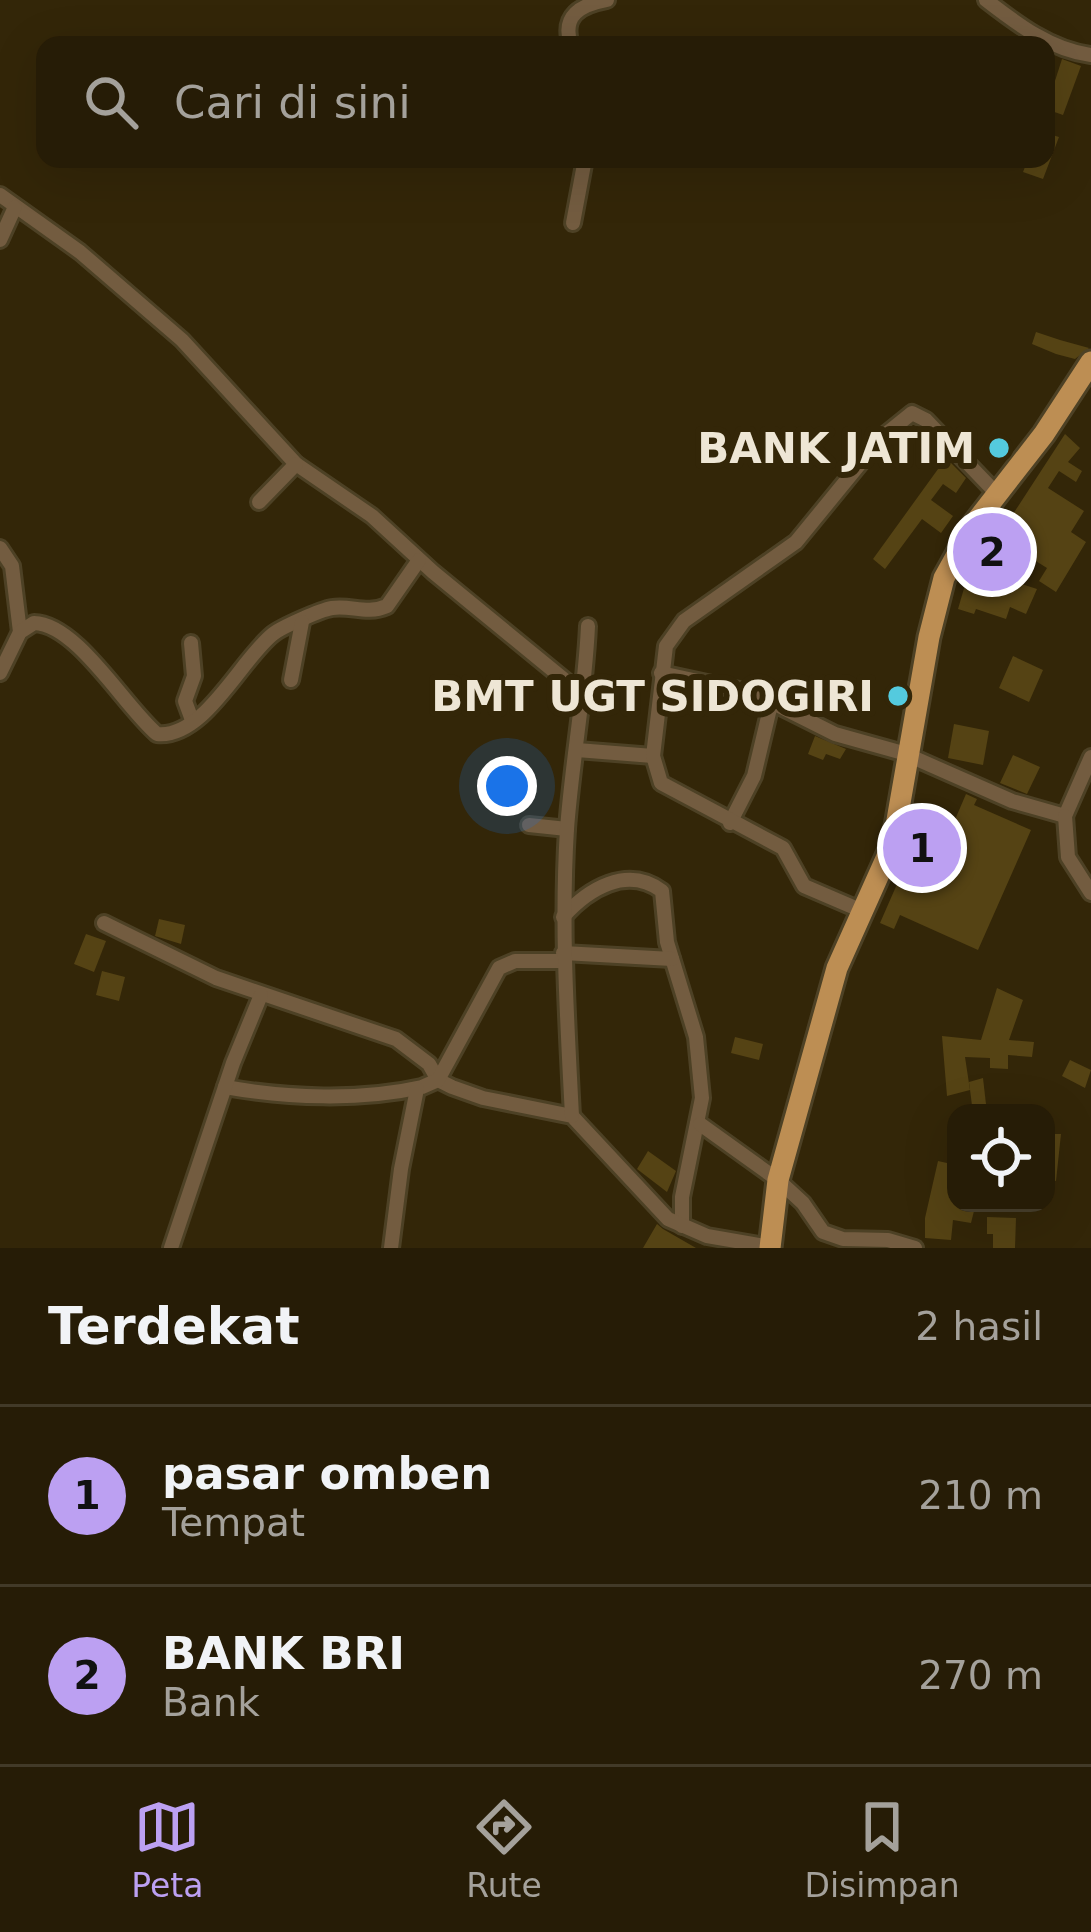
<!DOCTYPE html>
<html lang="id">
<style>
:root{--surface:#261c06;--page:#322914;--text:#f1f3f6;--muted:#a4a19b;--line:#423a28;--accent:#bca0f2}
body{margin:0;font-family:"DejaVu Sans",sans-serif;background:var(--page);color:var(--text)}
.controls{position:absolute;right:36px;bottom:36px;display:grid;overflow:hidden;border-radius:24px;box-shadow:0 12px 48px #0002}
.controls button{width:108px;height:108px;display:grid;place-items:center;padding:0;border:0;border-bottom:3px solid var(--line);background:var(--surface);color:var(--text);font:60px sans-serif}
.you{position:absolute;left:507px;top:786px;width:42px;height:42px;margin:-30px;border:9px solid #fff;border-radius:50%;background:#1a73e8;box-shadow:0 0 0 18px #1a73e833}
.badge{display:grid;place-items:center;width:78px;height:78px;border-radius:50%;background:var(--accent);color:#111;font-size:39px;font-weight:700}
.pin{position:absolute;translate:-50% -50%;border:6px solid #fff;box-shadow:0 3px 12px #0006}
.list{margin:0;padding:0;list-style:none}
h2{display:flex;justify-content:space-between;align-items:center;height:156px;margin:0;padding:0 48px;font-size:51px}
h2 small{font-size:39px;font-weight:400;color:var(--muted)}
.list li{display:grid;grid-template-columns:78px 1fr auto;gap:36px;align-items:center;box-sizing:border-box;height:180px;padding:0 48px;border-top:3px solid var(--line)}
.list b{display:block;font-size:45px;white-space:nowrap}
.list p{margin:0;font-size:39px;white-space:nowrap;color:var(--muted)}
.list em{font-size:39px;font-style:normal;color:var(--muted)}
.icon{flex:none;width:66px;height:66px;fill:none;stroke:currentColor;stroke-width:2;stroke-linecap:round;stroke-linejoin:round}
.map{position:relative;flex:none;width:1091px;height:1248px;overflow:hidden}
.search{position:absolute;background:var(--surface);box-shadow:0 12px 48px #0002;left:36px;right:36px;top:36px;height:132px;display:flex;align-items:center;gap:30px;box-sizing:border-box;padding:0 42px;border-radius:24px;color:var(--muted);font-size:45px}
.sheet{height:516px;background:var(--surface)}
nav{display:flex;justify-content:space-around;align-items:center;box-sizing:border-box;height:168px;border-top:3px solid var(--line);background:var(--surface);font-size:33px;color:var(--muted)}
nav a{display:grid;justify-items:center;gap:6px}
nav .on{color:var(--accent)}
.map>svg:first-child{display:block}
.building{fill:#554314}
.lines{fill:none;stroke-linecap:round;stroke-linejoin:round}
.street-casing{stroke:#4d4125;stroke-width:20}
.primary-casing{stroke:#4d4125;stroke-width:27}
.street{stroke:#735c40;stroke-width:14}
.primary{stroke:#bd8e53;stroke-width:21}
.poi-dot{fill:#54cade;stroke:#332608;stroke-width:4.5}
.labels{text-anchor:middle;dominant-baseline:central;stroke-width:12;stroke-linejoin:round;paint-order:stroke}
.poi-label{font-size:42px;font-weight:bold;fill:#eee6d5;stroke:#332608;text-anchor:end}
</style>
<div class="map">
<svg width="1091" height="1248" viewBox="0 0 1091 1248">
<rect width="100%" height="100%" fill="#332608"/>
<g class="building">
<polygon points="1062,59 1081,66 1063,115 1046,109"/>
<polygon points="1046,133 1059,137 1043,179 1023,172 1028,159 1046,159"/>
<polygon points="1036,332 1060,340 1089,348 1075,359 1056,354 1032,344"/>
<polygon points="1065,434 1080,448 1068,462 1082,471 1076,482 1059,471 1048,488 1084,511 1071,532 1086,542 1056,592 1039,581 1047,568 1013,547 996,576 1037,589 1026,614 1010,607 1006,619 976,609 974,614 958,609 974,554 987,532 992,525 1002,531"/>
<polygon points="946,458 966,478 956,493 943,484 931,500 953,516 941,533 922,519 885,569 873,559"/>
<polygon points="1013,656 1043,670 1029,702 999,688"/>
<polygon points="954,724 989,731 983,765 948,758"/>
<polygon points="815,736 846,749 840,759 826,754 823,760 808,754"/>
<polygon points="1013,755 1040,767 1027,794 1000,783"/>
<polygon points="966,794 977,799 974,805 1031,830 978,950 900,915 894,929 880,923 929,811 954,822"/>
<polygon points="159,919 185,925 181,944 155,936"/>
<polygon points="86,934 106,941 94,972 74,964"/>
<polygon points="102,971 125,977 119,1001 96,995"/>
<polygon points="997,988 1023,1000 1009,1040 1034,1042 1032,1057 1008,1055 1008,1069 990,1068 990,1058 965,1057 970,1090 947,1096 942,1036 981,1040"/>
<polygon points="735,1037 763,1044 759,1060 731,1053"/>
<polygon points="1070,1060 1091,1070 1085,1088 1062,1076"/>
<polygon points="983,1078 987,1113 973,1113 969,1082"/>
<polygon points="1046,1134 1061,1134 1056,1181 1046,1179"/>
<polygon points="648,1151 676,1171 667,1192 637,1169"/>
<polygon points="938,1161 956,1165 956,1204 975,1207 971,1223 953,1220 951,1240 925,1238 925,1218"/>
<polygon points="987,1217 1016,1218 1015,1248 993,1248 993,1234 987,1234"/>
<polygon points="657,1224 663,1229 696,1248 643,1248"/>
</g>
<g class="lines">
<g class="street-casing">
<g id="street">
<path d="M986,0c31,24 65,50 105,55"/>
<path d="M571,45c-10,-30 10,-40 36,-45"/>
<polyline points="0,195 80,252 182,340 296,464 372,516 433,572 583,695"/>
<polyline points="573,223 585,159"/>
<polyline points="0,240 15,207"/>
<polyline points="259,502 296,464"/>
<polyline points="0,548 12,566 20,632"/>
<polyline points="191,643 194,676 185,701 192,720"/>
<path d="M0,673l20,-41 14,-9c43,1 90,83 123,111 47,5 84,-75 116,-100 9,-7 47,-24 59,-26 20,-3 34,7 55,-2l32,-46"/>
<polyline points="661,673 753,693 835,734 903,753 1012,801 1065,816 1091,757"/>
<polyline points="291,680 302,622"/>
<polyline points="577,750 653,756"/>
<polyline points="1065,816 1068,857 1091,893"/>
<polyline points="730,823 754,776 772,700"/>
<polyline points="529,825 567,829"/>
<polyline points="860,910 804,886 783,848 661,783 653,756 666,646 684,621 796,542 881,438 912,413 926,420 997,494"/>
<path d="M563,917c25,-28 64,-52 99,-26l5,51 29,95 6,61 -20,99v29"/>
<polyline points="104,923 216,978 396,1039 429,1064 438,1080 452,1087 483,1098 572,1116 668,1219 707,1236 770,1247"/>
<polyline points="563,953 672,959"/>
<path d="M225,1087c62,11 135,14 197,0l16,-7 61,-112 16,-7h47"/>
<path d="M572,1116c-5,-97 -11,-191 -5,-287 5,-68 18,-135 21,-203"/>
<polyline points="700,1124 778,1180 803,1203 823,1232 843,1239 888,1240 915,1248"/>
<polyline points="171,1248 233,1063 261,995"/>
<polyline points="391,1248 401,1169 417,1089"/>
</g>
</g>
<g class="primary-casing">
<polyline id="primary" points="770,1248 778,1180 837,968 893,843 929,637 944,578 974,524 1044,434 1091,362"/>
</g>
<use href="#street" class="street"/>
<use href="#primary" class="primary"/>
</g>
<g class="poi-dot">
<circle cx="999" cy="448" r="12"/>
<circle cx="898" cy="696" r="12"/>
</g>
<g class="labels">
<g class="poi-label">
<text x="975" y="448">BANK JATIM</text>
<text x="874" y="696">BMT UGT SIDOGIRI</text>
</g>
</g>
</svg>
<div class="controls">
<button><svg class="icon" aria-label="locate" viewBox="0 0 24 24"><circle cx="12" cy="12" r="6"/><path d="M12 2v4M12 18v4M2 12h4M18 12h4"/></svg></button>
</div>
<div class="you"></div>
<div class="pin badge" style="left:922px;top:848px">1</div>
<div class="pin badge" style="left:992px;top:552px">2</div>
<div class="search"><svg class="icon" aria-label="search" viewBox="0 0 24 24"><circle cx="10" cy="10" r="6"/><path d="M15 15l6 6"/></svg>Cari di sini</div>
</div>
<section class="sheet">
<h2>Terdekat<small>2 hasil</small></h2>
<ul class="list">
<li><span class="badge">1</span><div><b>pasar omben</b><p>Tempat</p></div><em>210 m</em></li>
<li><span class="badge">2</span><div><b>BANK BRI</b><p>Bank</p></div><em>270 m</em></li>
</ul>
</section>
<nav>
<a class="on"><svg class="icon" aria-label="map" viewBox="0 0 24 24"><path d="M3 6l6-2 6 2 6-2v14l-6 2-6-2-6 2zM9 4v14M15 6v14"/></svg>Peta</a>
<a><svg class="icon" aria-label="directions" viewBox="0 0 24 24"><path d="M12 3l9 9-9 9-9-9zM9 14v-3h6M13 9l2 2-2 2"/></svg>Rute</a>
<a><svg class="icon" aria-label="saved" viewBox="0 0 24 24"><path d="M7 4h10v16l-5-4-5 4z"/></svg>Disimpan</a>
</nav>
